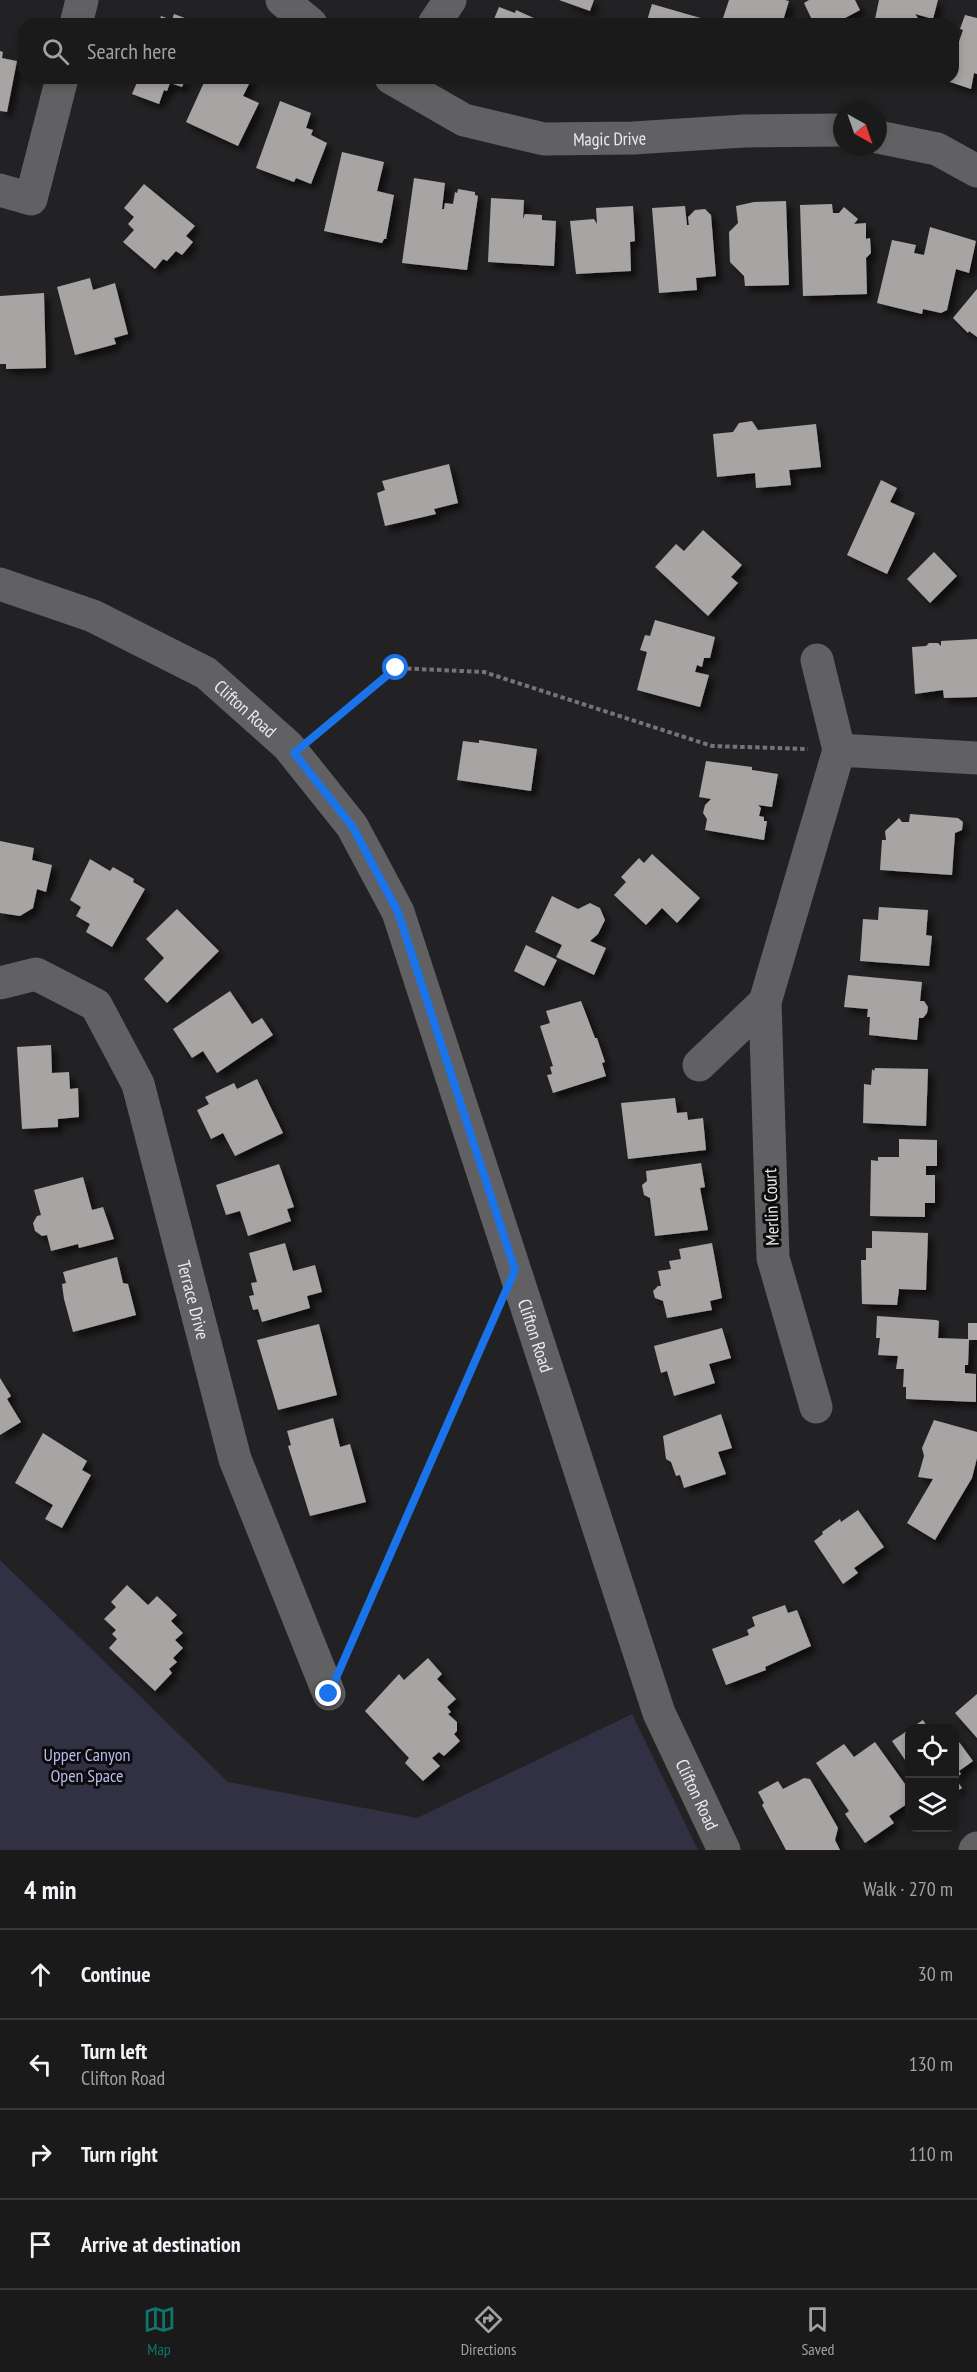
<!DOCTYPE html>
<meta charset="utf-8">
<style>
:root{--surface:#1a1a1b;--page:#232324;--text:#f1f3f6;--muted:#9fa1a3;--line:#38383a;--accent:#0f766e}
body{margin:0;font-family:"PT Sans Narrow",sans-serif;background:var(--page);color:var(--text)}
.controls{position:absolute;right:18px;bottom:18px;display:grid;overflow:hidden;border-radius:12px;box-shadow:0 3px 9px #0003}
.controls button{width:54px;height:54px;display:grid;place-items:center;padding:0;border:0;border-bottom:2px solid var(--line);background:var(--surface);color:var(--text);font:30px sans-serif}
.compass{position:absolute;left:833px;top:102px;width:54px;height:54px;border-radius:50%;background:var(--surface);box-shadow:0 3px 9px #0003;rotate:140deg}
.stop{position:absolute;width:18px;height:18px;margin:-14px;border:4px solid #1a73e8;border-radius:50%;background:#fff}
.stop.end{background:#1a73e8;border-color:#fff;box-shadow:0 2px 6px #0008}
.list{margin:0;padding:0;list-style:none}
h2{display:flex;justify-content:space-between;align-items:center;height:78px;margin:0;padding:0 24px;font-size:26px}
h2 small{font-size:20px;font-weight:400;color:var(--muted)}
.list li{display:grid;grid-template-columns:39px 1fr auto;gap:18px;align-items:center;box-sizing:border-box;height:90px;padding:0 24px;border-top:2px solid var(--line)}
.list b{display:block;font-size:22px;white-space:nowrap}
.list p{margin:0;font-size:20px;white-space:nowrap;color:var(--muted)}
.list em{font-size:20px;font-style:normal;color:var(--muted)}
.icon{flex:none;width:33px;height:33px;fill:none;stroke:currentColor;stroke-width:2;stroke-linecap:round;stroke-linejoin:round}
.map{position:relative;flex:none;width:977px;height:1850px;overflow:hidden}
.search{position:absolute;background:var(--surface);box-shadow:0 3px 9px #0003;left:18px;right:18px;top:18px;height:66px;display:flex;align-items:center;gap:15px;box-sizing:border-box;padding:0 21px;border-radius:18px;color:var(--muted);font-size:22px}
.sheet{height:438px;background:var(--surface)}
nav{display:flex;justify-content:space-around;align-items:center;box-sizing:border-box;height:84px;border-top:2px solid var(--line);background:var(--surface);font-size:16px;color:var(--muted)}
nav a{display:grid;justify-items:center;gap:3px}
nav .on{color:var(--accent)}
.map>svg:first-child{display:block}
.green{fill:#323144}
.building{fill:#a8a4a4;filter:url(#shadow)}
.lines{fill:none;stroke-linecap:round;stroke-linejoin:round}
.path{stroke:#747476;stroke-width:4;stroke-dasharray:4.5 3;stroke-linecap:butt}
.minor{stroke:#616164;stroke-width:33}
.tertiary{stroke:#616164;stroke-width:33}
.route{stroke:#1a73e8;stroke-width:8}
.labels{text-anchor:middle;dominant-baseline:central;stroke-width:6;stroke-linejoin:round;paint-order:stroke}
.street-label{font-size:18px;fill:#ebebec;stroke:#0c0c0d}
.park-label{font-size:18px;fill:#bbb9f0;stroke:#0c0c0d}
</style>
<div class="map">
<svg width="977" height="1850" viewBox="0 0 977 1850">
<defs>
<filter id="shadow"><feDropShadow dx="5.5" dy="5.5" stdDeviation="3" flood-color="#0009"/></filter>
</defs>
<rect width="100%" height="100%" fill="#222224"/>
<polygon class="green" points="0,1560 228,1782 417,1818 632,1714 698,1850 0,1850"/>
<g class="building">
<polygon points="559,0 594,0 590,11"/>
<polygon points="729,0 785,0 789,1 782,24 721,24"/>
<polygon points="809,0 855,0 860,10 834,24 814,24 804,3"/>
<polygon points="879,0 938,0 933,19 915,14 918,18 917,24 874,24"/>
<polygon points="652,4 704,19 702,24 646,24"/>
<polygon points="499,7 515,13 516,10 547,24 492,24"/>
<polygon points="174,14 201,24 158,24 161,16 172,20"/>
<polygon points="965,15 977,18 977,74 974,73 971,89 938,78 953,78 953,49 956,50 963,30 960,29"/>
<polygon points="0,51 3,52 2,58 17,61 7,112 0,111"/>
<polygon points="132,78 186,78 182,87 170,83 167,91 164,90 159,104 132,94 138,80"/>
<polygon points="206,78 252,78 243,96 259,103 238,146 186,122"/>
<polygon points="280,101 311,113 306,128 313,130 311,135 327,143 311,184 296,178 294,182 256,168"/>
<polygon points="342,152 384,162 377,191 394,195 386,239 384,239 382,243 324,231"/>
<polygon points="414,178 445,183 442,209 444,209 445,203 453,204 455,192 457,193 458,189 475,192 475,195 478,196 467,270 402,263"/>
<polygon points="144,184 195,226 186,236 193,242 182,255 176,251 167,261 163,259 155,269 123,242 134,230 128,224 134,217 124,208"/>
<polygon points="491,198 524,200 523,219 525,214 542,215 542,220 556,221 554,266 488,262"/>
<polygon points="786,201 789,285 745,286 744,276 730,262 729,232 738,223 736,206 754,202"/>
<polygon points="832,204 833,213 839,213 844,207 858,219 854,224 866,223 866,239 870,238 871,253 866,258 867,294 803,296 800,205"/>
<polygon points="633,206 635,241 630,242 631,271 576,274 570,221 594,219 597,224 596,208"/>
<polygon points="685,206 687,225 689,225 688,217 695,210 705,209 711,215 716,276 696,278 697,290 659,293 652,208"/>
<polygon points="930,227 976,241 969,273 956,269 947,310 941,313 923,309 922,314 877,303 892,240 916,245 914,253 924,255"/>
<polygon points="90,278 93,290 115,283 128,334 114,338 116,344 75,355 57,287"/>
<polygon points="977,289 977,337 969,331 968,333 953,318"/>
<polygon points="44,293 46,368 6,369 6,364 0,364 0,296"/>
<polygon points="752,421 758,430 816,424 821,467 789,470 791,485 756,488 755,473 717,477 713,434 733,432 739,423"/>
<polygon points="449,464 458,503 434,509 436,514 385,526 377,493 385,490 382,481"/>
<polygon points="881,480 897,488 890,502 915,513 887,574 847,555"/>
<polygon points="703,530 742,565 731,577 738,583 708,616 655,567 676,544 684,551"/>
<polygon points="934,552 957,576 930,603 907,579"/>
<polygon points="655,620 715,637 710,658 704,658 702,667 697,665 695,672 709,675 700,707 637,690 647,652 640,650 645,635 650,636"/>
<polygon points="977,639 977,697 944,698 943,690 915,694 912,647 926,646 929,643 938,643 941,646 941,641"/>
<polygon points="479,740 537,749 531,791 457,780 463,741 479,743"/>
<polygon points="706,761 752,767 752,770 778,774 772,807 758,805 761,808 759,816 764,817 764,821 767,821 764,840 705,830 707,819 703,813 705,805 711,799 699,797"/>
<polygon points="910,814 958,818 963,822 962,830 955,833 952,875 880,870 882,840 886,840 885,831 899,818 902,822 909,822"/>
<polygon points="0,841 34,848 32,860 52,865 46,892 37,889 33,908 20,916 0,913"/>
<polygon points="652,854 700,898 677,923 662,908 646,925 614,895 626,882 621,877 639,858 644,863"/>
<polygon points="90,859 110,871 113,867 134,879 133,882 145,889 112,947 86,932 90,924 76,916 81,907 70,900"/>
<polygon points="552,896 578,909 590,903 600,908 605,920 598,934 590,941 606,948 594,975 556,957 562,945 535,932"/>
<polygon points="879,907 928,910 926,935 932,936 929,966 860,961 863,919 878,920"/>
<polygon points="177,909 219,951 167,1003 144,979 164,958 146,939"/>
<polygon points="526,945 557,960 544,986 514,971"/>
<polygon points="848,975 922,982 920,1001 924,1001 928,1007 927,1013 923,1018 919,1018 917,1040 869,1035 870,1017 867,1017 868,1009 844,1007"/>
<polygon points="230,991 252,1024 262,1018 273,1035 217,1073 203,1051 192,1058 173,1029"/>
<polygon points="581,1001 595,1038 597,1038 605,1062 602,1063 606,1076 553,1093 547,1075 552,1074 550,1067 553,1066 540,1026 550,1023 546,1011"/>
<polygon points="51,1045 52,1073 69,1072 70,1089 78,1088 79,1117 58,1119 58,1127 22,1129 17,1047"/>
<polygon points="875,1068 928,1069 926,1126 863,1123 864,1084 871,1085 872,1069 874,1071"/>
<polygon points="257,1079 283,1133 235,1156 223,1133 211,1139 197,1110 209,1104 205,1097 234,1083 237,1089"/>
<polygon points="675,1098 677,1113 687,1112 688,1120 703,1118 706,1150 628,1159 621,1103"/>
<polygon points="899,1139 937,1140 937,1166 926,1166 926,1175 935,1175 935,1203 925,1203 925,1217 870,1216 871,1160 878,1161 878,1157 899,1157"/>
<polygon points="701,1163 705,1187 700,1188 708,1230 655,1236 650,1198 644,1195 642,1185 647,1181 646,1171"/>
<polygon points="279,1164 294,1207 287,1209 291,1221 248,1236 240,1211 226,1215 216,1185"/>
<polygon points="83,1177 92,1210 103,1207 114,1239 79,1248 78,1244 51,1251 47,1235 42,1236 35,1231 33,1223 37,1216 41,1215 34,1190"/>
<polygon points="872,1231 928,1233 926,1290 899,1289 897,1305 862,1304 861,1260 866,1260 866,1248 872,1248"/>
<polygon points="285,1243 293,1271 315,1265 322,1292 307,1296 310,1308 262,1322 258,1309 253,1310 249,1296 254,1295 251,1283 257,1282 249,1253"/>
<polygon points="712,1243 722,1298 710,1301 712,1310 667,1318 663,1301 655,1298 653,1291 658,1286 661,1286 658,1271 671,1269 669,1261 681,1259 679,1249"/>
<polygon points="117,1257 123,1283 128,1284 136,1315 73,1332 64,1299 62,1284 66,1283 63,1272"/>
<polygon points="877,1316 936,1320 939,1321 938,1338 968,1339 968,1323 977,1323 977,1340 969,1340 968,1365 965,1365 965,1373 976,1374 976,1402 906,1399 906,1387 903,1387 904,1369 896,1369 898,1356 878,1355 880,1338 876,1338"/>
<polygon points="319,1324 337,1395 278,1410 257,1340"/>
<polygon points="722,1328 731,1358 709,1364 715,1383 674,1396 667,1371 661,1373 654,1346"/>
<polygon points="0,1378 11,1396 7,1399 21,1422 0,1435"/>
<polygon points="721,1414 732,1448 718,1452 726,1474 684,1488 680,1475 676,1476 671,1462 666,1459 663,1436"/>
<polygon points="333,1418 340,1447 350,1444 366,1502 310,1516 288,1446 291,1445 287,1431"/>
<polygon points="934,1420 977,1432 977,1458 972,1478 935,1540 907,1523 933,1479 918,1477 924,1456 922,1448"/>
<polygon points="43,1433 87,1461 82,1470 91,1475 62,1528 45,1519 53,1505 15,1483"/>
<polygon points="858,1510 884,1547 854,1568 858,1573 843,1584 814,1541 823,1534 822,1532 840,1519 841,1522"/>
<polygon points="127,1585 148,1605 157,1596 177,1615 171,1621 183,1633 175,1640 183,1648 173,1658 177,1662 169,1669 172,1673 155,1691 109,1648 117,1639 112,1634 116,1630 104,1619 116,1607 111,1602"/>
<polygon points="785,1605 788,1613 797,1610 811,1646 765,1667 766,1670 726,1685 712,1649 749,1635 747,1630 755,1626 752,1617"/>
<polygon points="428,1658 442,1674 437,1679 456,1699 447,1707 451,1712 448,1714 457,1722 457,1731 454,1734 460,1741 444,1756 439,1752 432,1758 440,1766 423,1781 405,1763 409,1758 365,1711 399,1674 404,1680"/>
<polygon points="977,1694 977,1738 955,1713"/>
<polygon points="923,1720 928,1728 911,1728"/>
<polygon points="910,1729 910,1767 892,1741"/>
<polygon points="954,1735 973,1761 959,1771 961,1774 955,1778 962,1788 954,1793"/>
<polygon points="875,1742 910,1791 910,1802 889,1816 894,1823 865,1843 845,1814 849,1811 816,1763 844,1744 854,1757"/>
<polygon points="804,1778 810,1779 838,1828 835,1840 840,1850 786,1850 762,1805 764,1803 758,1792 778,1781 783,1789"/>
</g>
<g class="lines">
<g class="path">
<polyline points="318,733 396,668 484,672 712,746 808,749"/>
<polyline points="346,1655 496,1313"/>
</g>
<g class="minor">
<polyline points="282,0 311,24"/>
<polyline points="76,24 82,0"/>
<polyline points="434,24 450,0"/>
<path id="s1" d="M391,78l73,42 80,19 89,-1 111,-7 98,-1"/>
<polyline points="878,137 937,149 977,171"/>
<polyline points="0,190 31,199 62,78"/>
<polyline points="817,660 839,750"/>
<path id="s2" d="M0,983l36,-9 60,31 42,79 97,375 94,235"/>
<polyline points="699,1065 765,1002"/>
<polyline points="816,1407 773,1258 765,1002 839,750 977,758"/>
<polyline points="975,1850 977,1848"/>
</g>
<path class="tertiary" id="s3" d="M0,584l93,32 113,57 82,73 64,80 46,86 261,801 65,137"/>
</g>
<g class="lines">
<polyline class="route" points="329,1694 515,1270 398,912 352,826 294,753 396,668"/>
</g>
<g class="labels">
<g class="street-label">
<text stroke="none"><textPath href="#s1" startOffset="232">Magic Drive</textPath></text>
<text stroke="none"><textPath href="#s3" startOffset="278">Clifton Road</textPath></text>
<text transform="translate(771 1207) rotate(-92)">Merlin Court</text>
<text stroke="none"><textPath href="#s2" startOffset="417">Terrace Drive</textPath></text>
<text stroke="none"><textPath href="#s3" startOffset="980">Clifton Road</textPath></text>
<text stroke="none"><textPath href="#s3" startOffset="1467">Clifton Road</textPath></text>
</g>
<g class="park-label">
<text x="87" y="1754">Upper Canyon<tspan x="87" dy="21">Open Space</tspan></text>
</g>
</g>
</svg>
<div class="controls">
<button><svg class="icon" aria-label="locate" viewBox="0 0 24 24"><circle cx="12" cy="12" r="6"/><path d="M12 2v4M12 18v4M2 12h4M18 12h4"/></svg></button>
<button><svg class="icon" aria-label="layers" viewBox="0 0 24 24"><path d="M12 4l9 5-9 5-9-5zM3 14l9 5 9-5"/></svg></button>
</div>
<svg class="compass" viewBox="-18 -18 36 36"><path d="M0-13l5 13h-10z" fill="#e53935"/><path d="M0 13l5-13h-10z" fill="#9fa1a3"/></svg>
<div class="stop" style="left:396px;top:668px"></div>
<div class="stop end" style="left:329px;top:1694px"></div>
<div class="search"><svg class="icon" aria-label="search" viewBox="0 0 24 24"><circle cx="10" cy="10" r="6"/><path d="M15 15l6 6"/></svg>Search here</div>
</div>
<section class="sheet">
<h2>4 min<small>Walk · 270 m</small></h2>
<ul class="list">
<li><svg class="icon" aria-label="ahead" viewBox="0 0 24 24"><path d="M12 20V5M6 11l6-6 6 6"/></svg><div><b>Continue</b></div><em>30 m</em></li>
<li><svg class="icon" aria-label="left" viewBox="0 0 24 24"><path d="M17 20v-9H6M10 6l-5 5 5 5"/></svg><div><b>Turn left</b><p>Clifton Road</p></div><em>130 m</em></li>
<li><svg class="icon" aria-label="right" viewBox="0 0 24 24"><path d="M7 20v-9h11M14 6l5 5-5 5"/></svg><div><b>Turn right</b></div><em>110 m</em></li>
<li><svg class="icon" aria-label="arrive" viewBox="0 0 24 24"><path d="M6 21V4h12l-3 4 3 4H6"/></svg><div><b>Arrive at destination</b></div></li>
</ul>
</section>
<nav>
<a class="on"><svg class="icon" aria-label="map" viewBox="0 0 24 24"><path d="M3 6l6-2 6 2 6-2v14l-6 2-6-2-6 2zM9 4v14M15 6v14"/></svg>Map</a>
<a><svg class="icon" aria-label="directions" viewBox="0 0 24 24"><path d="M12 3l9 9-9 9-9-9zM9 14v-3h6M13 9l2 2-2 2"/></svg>Directions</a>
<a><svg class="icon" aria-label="saved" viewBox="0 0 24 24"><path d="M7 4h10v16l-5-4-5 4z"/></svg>Saved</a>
</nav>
